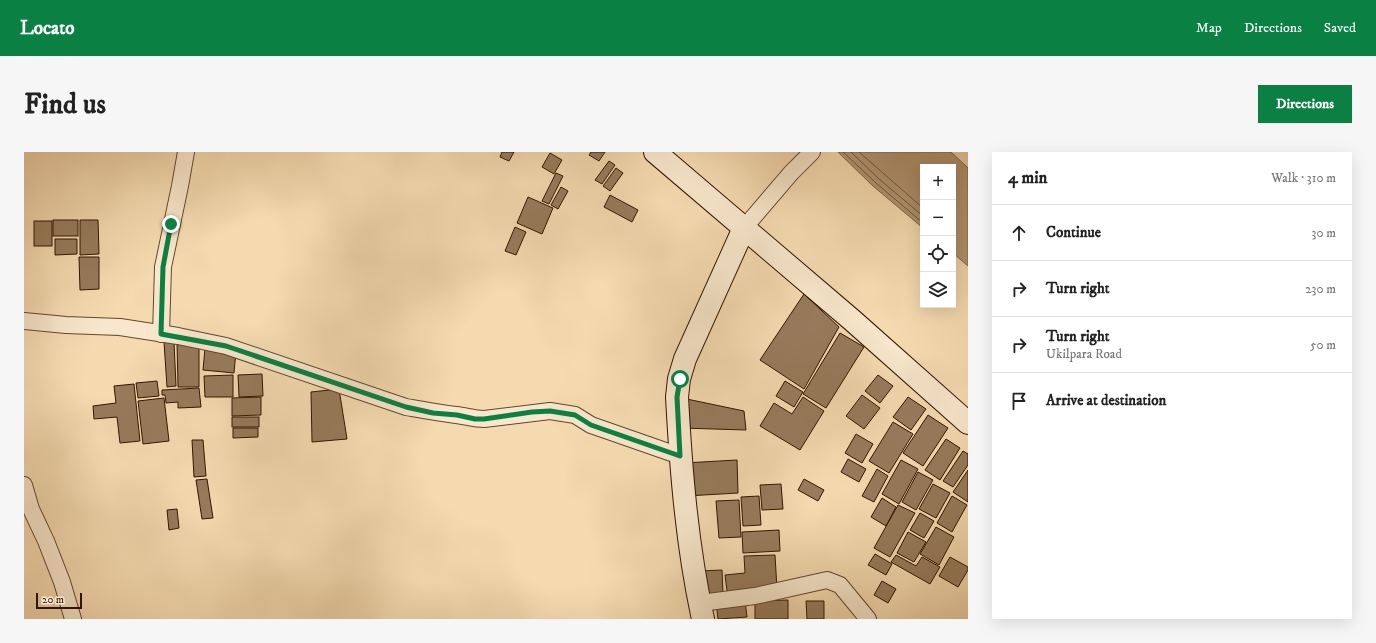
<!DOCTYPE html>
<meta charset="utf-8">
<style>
:root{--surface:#fff;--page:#f6f6f6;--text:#222;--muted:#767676;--line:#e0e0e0;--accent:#0b8043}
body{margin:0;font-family:"IM FELL DW Pica",serif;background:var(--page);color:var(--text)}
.controls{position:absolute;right:12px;top:12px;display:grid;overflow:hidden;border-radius:0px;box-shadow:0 4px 16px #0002}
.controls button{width:36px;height:36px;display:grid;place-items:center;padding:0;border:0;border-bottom:1px solid var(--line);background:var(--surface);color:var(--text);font:20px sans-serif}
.scale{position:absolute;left:12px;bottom:10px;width:46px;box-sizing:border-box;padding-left:4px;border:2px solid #321500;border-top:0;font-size:11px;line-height:14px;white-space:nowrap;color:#321500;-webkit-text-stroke:3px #f8e7cc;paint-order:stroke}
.stop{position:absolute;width:12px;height:12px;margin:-9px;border:3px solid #0b8043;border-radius:50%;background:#fff}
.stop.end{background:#0b8043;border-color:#fff;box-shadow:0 1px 4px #0008}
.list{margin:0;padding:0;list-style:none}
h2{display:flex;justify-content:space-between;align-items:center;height:52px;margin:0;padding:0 16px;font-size:17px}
h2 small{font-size:13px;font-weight:400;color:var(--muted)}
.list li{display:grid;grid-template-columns:26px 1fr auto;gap:12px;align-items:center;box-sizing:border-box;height:56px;padding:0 16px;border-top:1px solid var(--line)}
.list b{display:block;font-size:15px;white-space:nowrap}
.list p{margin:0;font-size:13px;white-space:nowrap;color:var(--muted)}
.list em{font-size:13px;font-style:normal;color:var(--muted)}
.icon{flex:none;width:22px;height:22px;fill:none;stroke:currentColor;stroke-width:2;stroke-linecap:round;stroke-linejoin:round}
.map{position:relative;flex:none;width:944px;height:467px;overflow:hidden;border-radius:0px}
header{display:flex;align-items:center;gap:24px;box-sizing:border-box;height:56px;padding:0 20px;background:var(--accent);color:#fff}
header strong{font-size:19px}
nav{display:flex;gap:22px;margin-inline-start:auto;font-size:14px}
.intro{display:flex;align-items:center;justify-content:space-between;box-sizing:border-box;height:96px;padding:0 24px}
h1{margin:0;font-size:28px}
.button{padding:10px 18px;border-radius:0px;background:var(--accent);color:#fff;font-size:14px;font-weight:700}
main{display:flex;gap:24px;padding:0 24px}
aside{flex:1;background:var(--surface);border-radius:0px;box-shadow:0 4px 16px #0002}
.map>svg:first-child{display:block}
.water{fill:#b39774;stroke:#7f6346}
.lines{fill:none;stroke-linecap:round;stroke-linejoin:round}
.shore{stroke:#72563a;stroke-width:1}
.building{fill:#977b5c;stroke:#321500}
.street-casing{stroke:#63462c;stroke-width:18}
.secondary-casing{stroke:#321500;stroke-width:24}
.street{stroke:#f8e7cc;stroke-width:16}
.secondary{stroke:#f8e7cc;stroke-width:22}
.route{stroke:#0b8043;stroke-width:5}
</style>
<header>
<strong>Locato</strong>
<nav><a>Map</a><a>Directions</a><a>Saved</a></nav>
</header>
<div class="intro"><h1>Find us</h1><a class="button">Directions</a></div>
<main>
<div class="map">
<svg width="944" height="467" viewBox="0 0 944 467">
<rect width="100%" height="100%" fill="#f5dab0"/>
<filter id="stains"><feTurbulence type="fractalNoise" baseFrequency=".005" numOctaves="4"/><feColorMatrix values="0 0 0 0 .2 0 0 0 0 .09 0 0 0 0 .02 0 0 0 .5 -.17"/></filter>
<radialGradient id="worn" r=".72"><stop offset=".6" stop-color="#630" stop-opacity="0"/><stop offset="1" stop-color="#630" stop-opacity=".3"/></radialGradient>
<polygon class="water" points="814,0 927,0 944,16 944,114 929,101 929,15 899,15 899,76 849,34"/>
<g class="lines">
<g class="shore">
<polyline points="819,0 852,31 899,71"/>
<polyline points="827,0 855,27 899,64"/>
<polyline points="835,0 899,56"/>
</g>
</g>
<g class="building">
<polygon points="478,0 490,0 485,9 476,5"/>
<polygon points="567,0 581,0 575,9 565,3"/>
<polygon points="526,1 538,8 530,22 518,15"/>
<polygon points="585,9 591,13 578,32 571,28"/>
<polygon points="592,16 599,21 586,39 579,34"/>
<polygon points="532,21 539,24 525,52 518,49"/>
<polygon points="537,35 544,39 534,57 527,53"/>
<polygon points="586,43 614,58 608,70 580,55"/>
<polygon points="504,45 529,56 518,82 493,71"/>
<rect x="29" y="68" width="25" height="16"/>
<polygon points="56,68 74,68 75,102 56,103"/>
<rect x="10" y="69" width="18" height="25"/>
<polygon points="491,75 502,80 492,103 481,99"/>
<polygon points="31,87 53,87 53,102 31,103"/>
<polygon points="55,105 75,105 75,137 56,138"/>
<polygon points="780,142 815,175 780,237 736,208"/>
<polygon points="816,181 840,195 802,256 779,242"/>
<polygon points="140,190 150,190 152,234 143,235"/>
<polygon points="153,191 175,195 175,235 154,235"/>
<polygon points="181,196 212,199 210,221 179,218"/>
<polygon points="238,222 239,244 215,245 214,223"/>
<polygon points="209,223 209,245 181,245 180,224"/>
<polygon points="854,223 869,234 856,251 841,239"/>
<polygon points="133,229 135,244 114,246 112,231"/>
<polygon points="761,229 779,240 770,255 752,244"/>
<polygon points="110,232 116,289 96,291 93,265 70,267 69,254 92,251 90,234"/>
<polygon points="175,236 177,255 154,256 154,250 142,251 141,243 138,243 138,238"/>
<polygon points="315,237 323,287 288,290 287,240"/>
<polygon points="838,243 856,256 840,277 822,264"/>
<polygon points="237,245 237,263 208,264 208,246"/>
<polygon points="779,245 800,259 776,298 736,274 750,251 768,262"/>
<polygon points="884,245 902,257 887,278 869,265"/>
<polygon points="140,246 145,289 119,292 114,249"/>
<polygon points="658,246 720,259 722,278 657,276"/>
<polygon points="904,263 924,276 899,314 879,301"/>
<rect x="208" y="265" width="27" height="10"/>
<polygon points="869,270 889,282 865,321 845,309"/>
<polygon points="209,276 234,276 234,285 209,286"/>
<polygon points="832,282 849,292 838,311 821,301"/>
<polygon points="922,287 936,296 916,328 901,318"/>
<polygon points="168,288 179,288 182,324 170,325"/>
<polygon points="939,299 944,302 944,313 929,335 919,329"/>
<polygon points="824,307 842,317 835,330 817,320"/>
<polygon points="713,308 714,341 662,344 660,311"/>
<polygon points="877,308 894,317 875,352 858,342"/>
<polygon points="853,317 864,324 850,350 838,344"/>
<polygon points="944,318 944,350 929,340"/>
<polygon points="894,320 909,328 892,358 878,350"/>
<polygon points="183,327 189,366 178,367 172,328"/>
<polygon points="780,327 800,338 794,349 774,338"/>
<polygon points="757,332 759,357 738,358 736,333"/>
<polygon points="909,332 926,341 912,366 895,357"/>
<polygon points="735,344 737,373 719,374 717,345"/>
<polygon points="928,344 943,353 928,380 913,371"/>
<polygon points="858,346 872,355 862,374 847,365"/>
<polygon points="715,348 717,385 695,386 692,349"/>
<polygon points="874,353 891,361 866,405 850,396"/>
<polygon points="153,357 155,376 145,378 143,358"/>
<polygon points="896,361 910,369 900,386 886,378"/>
<polygon points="912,375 930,385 915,413 896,402"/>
<polygon points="755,378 756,399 719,401 718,380"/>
<polygon points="884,380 902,390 890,410 873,401"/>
<polygon points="851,402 868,412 862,423 844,413"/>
<polygon points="751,403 753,437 704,446 701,423 721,421 720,404"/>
<polygon points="872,403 892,414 898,405 916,415 906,432 867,410"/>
<polygon points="926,405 944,415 944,418 934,435 915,424"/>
<polygon points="698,418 699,443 677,444 676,419"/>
<polygon points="858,429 872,437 864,451 850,443"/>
<polygon points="721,448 723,465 694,467 692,450"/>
<polygon points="764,448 764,467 731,467 731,449"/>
<polygon points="782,449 800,449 800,467 783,467"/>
</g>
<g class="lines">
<g class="street-casing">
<g id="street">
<polyline points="720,76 767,21 788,0"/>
<path d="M0,169l42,4 54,2 58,9 48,10 180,61c17,3 33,6 50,8 10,1 18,4 28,4l66,-8 25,4 16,10 89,31"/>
<polyline points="137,182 139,115 156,34 162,0"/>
<polyline points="0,333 7,357 22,389 38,430 49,467"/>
<polyline points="676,451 731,444 803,428 816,433 844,467"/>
</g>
</g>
<g class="secondary-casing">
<g id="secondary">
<polyline points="631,0 828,168 944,271"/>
<path d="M679,467c-16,-73 -22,-148 -26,-222l2,-18 6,-20 59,-131"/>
</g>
</g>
<use href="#street" class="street"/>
<use href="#secondary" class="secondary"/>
</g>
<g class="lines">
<polyline class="route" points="147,72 139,115 137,182 202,194 382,255 409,261 433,263 451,267 460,267 508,260 526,259 551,263 567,273 656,304 653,245 656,227"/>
</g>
<rect width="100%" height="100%" filter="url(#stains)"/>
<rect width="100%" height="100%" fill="url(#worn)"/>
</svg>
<div class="controls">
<button>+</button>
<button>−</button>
<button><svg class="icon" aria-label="locate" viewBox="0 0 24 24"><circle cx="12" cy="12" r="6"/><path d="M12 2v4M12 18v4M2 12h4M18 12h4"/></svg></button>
<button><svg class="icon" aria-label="layers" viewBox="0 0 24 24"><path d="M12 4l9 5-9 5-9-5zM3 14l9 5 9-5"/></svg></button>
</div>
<div class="scale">20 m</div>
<div class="stop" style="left:656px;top:227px"></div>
<div class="stop end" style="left:147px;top:72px"></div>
</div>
<aside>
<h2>4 min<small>Walk · 310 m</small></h2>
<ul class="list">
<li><svg class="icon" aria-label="ahead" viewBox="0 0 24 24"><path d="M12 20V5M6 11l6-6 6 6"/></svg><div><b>Continue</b></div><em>30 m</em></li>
<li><svg class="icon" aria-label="right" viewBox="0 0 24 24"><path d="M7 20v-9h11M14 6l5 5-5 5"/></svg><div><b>Turn right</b></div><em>230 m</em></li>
<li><svg class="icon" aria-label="right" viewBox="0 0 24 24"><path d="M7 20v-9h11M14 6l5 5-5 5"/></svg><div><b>Turn right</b><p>Ukilpara Road</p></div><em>50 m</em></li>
<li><svg class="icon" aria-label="arrive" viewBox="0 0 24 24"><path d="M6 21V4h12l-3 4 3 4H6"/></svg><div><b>Arrive at destination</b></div></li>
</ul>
</aside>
</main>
